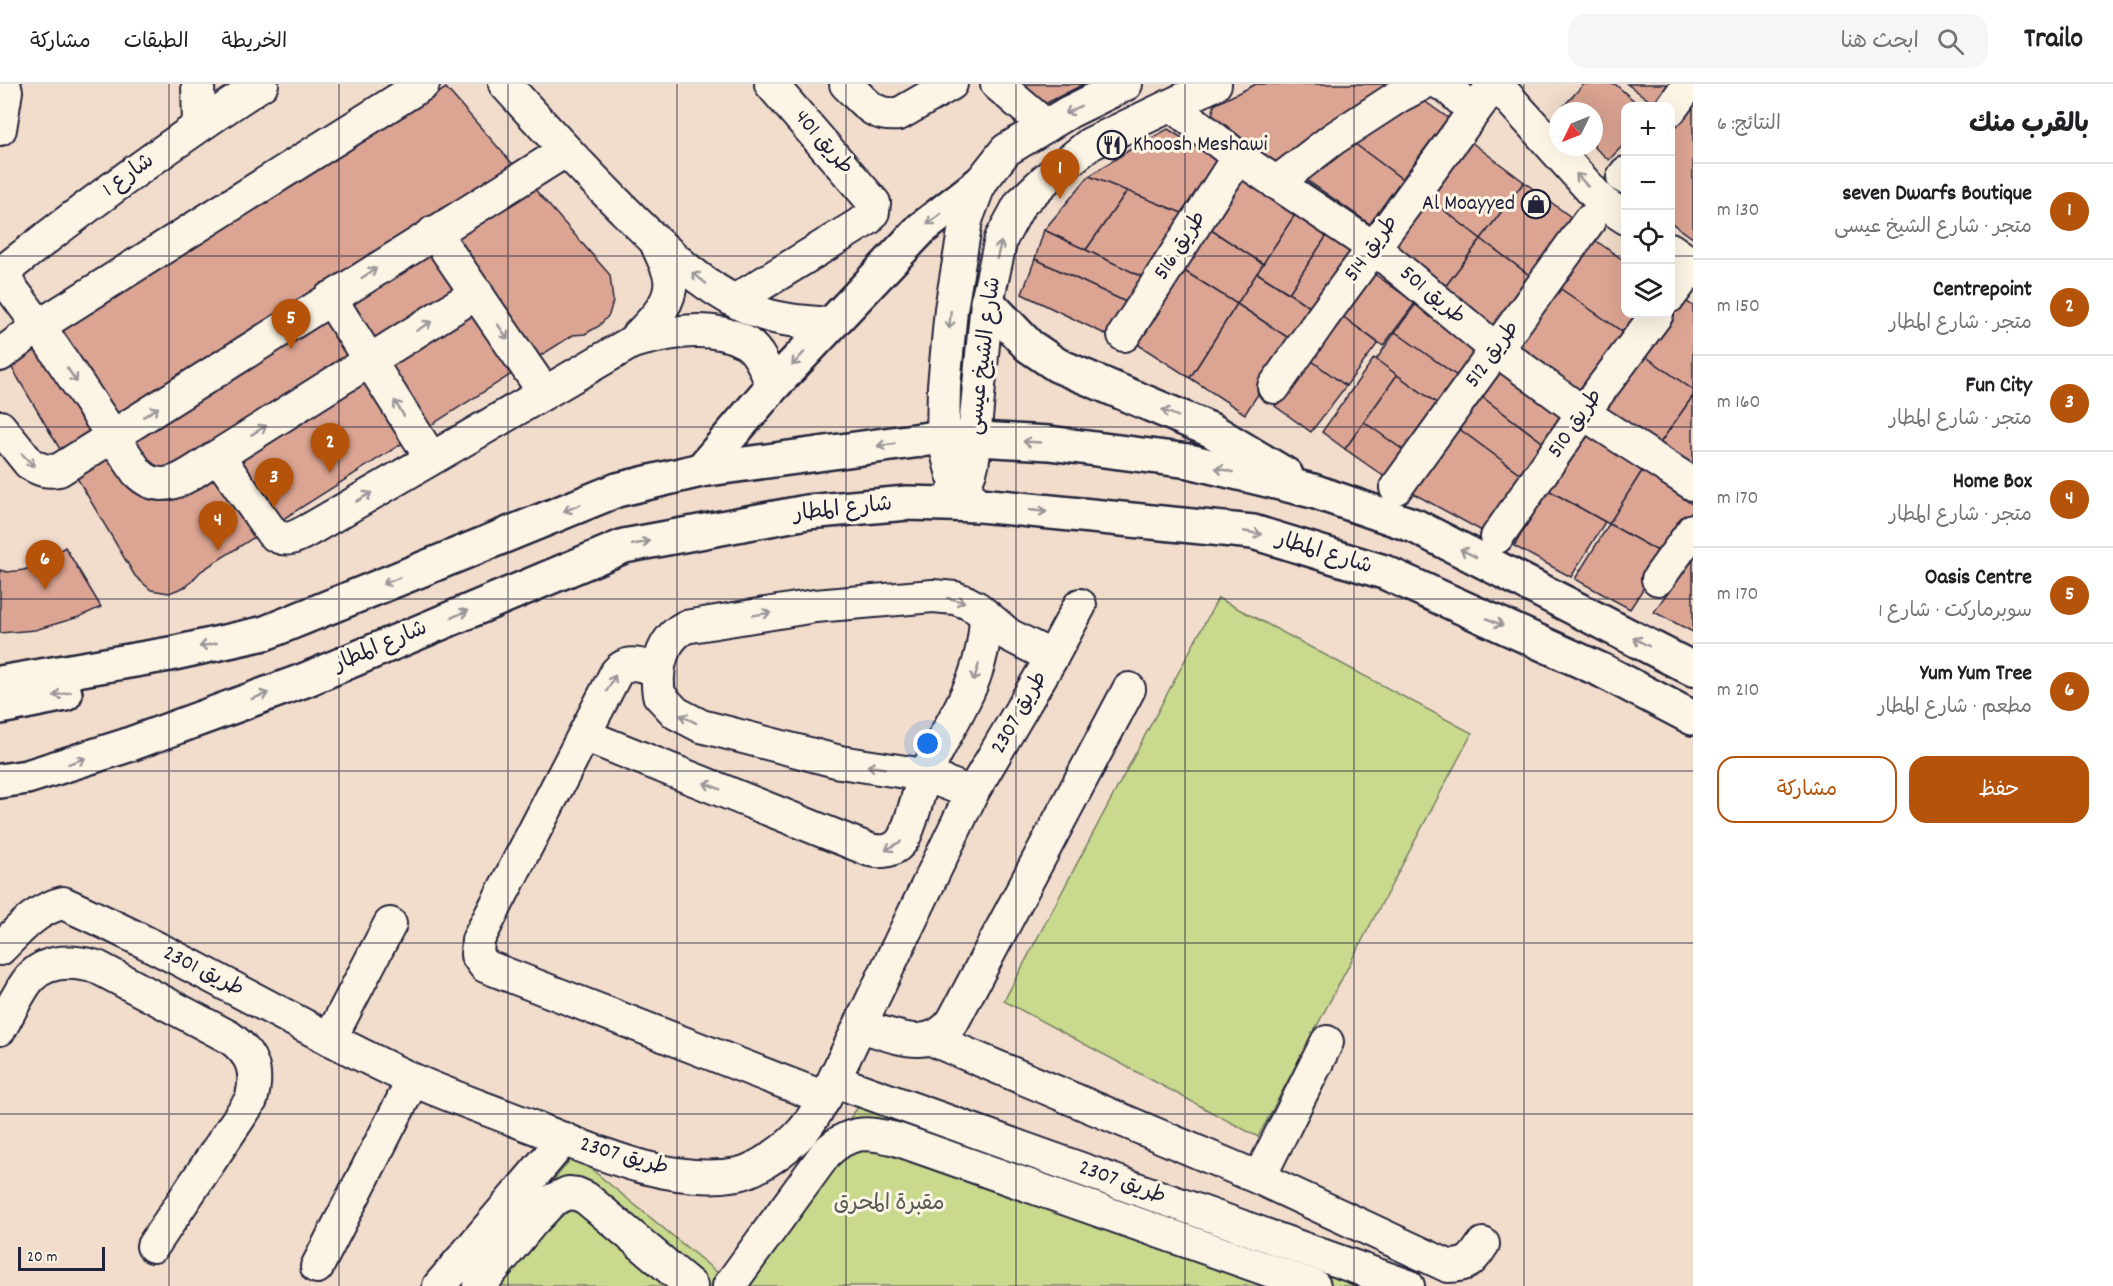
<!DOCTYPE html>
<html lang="ar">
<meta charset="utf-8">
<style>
:root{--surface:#fff;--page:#f6f6f6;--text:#202124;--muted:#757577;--line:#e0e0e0;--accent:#b45309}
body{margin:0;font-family:Dekko,"Playpen Sans Arabic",sans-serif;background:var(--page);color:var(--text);direction:rtl}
.controls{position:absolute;right:18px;top:18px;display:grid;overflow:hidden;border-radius:12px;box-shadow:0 6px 24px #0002}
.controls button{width:54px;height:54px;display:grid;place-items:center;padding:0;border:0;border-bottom:2px solid var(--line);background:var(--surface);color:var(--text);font:30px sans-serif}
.compass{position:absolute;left:1549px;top:18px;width:54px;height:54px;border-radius:50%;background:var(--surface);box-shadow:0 6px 24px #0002;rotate:227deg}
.scale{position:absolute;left:18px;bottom:15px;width:87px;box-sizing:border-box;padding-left:6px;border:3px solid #22223b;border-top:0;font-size:16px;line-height:21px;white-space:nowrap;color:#22223b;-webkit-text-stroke:4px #fcf5e5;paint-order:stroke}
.you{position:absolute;left:928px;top:660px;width:21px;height:21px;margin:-15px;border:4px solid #fff;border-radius:50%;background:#1a73e8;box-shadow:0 0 0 9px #1a73e833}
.badge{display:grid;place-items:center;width:39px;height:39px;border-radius:50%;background:var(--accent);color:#fff;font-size:20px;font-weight:700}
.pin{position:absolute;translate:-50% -50px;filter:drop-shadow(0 2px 3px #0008)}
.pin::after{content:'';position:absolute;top:32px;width:21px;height:18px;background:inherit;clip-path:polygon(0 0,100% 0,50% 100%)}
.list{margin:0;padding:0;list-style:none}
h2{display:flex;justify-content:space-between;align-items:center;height:78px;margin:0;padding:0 24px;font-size:26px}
h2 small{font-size:20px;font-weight:400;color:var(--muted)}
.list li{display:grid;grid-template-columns:39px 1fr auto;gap:18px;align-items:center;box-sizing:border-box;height:96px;padding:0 24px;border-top:2px solid var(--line)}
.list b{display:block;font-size:22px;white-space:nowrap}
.list p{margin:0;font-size:20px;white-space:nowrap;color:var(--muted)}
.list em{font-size:20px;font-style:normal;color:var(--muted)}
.actions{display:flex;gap:12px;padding:18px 24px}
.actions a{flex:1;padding:14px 0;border:2px solid var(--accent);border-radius:18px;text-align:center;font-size:21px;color:var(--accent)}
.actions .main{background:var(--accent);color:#fff}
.icon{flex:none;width:33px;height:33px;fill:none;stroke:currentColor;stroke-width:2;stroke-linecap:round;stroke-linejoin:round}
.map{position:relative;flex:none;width:1693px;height:1202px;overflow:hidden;direction:ltr}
header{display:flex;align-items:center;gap:36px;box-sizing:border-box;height:84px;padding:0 30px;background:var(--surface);border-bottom:2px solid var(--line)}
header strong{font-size:28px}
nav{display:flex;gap:33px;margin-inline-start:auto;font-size:21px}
.search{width:420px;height:54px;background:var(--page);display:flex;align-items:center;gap:15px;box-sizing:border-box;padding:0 21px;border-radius:18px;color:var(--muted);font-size:22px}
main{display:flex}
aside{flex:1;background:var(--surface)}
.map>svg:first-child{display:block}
.green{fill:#c9da8e;stroke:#767e64;stroke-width:1.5}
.building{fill:#dca593;stroke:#22223b;stroke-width:1.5}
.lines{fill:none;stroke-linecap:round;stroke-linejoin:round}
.minor-casing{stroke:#22223b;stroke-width:36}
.major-casing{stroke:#22223b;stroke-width:38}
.minor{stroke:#fcf5e5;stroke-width:32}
.major{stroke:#fcf5e5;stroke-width:33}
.oneway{stroke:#9a9698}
.grid{fill:none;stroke:#22223b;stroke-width:1.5;stroke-opacity:0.55}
.labels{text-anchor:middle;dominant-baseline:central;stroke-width:6;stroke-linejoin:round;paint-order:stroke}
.street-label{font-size:22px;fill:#22223b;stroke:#fcf5e5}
.poi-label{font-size:22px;fill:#22223b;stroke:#fcf5e5;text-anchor:start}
.park-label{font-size:22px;fill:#545954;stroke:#fcf5e5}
</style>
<header>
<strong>Trailo</strong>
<div class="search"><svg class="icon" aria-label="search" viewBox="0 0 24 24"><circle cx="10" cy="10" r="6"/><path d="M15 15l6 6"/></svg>ابحث هنا</div>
<nav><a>الخريطة</a><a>الطبقات</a><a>مشاركة</a></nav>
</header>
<main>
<aside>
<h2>بالقرب منك<small>النتائج: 6</small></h2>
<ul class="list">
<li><span class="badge">1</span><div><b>seven Dwarfs Boutique</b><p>متجر · شارع الشيخ عيسى</p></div><em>130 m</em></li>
<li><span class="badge">2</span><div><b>Centrepoint</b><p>متجر · شارع المطار</p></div><em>150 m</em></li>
<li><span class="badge">3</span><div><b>Fun City</b><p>متجر · شارع المطار</p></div><em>160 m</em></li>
<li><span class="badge">4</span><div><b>Home Box</b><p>متجر · شارع المطار</p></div><em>170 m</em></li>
<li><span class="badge">5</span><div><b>Oasis Centre</b><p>سوبرماركت · شارع 1</p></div><em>170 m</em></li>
<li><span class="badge">6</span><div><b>Yum Yum Tree</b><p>مطعم · شارع المطار</p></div><em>210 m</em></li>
</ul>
<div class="actions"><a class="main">حفظ</a><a>مشاركة</a></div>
</aside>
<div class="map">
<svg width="1693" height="1202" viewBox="0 0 1693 1202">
<rect width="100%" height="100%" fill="#f2ddcc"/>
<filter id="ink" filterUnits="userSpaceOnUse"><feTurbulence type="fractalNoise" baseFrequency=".0167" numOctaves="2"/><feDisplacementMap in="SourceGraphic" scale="12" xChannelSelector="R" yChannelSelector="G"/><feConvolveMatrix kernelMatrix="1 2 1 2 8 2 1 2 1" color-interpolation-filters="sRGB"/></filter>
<g filter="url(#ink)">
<g class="green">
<polygon points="1218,514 1472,649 1258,1053 1004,917"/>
<polygon points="859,1022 1368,1202 468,1202 574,1071 729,1198"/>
</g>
<g class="building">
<polygon points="1013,0 1084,0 1035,25"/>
<polygon points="1256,0 1401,0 1288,77 1262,78 1212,36 1214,21"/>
<polygon points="1584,0 1615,0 1640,22 1626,22 1626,58 1609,76 1594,63 1594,27 1559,27"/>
<polygon points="1627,0 1672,0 1657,22"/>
<polygon points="446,4 610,191 613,217 609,231 599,242 585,250 573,251 201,487 187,502 169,509 151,506 135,492 9,279"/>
<polygon points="1416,11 1448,34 1402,95 1351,57"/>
<polygon points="1693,15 1693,154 1670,138 1670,47"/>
<polygon points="1168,45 1221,79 1187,131 1089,92 1131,65"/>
<polygon points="1351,57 1402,95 1370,140 1301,92"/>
<polygon points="1471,58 1524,98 1481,155 1428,114"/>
<polygon points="1089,92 1127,107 1086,166 1044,146"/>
<polygon points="1241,93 1296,129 1263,180 1208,144"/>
<polygon points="1524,98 1576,137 1533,194 1481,155"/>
<polygon points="1127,107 1187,131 1147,195 1086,166"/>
<polygon points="1428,114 1481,155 1442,207 1389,167"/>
<polygon points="1296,129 1328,150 1289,209 1257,189"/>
<polygon points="1208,144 1263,180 1237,220 1181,185"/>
<polygon points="1044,146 1147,195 1130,220 1035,175"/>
<polygon points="1328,150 1352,165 1313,225 1289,209"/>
<polygon points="1592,154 1626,178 1626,230 1637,230 1624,249 1558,203"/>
<polygon points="1481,155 1533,194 1493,246 1442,207"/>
<polygon points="1035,175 1130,220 1109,252 1022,210"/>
<polygon points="1181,185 1237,220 1190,294 1134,258"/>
<polygon points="1257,189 1313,225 1293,257 1237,220"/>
<polygon points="1373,189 1415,219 1383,262 1342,232"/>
<polygon points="1558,203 1624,249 1579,314 1512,268"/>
<polygon points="1681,214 1693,222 1693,306 1642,270"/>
<polygon points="1237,220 1293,257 1245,330 1190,294"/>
<polygon points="1416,220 1477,264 1457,292 1395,248"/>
<polygon points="1342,232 1378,259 1346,302 1309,275"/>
<polygon points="1395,248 1457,292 1438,320 1376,276"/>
<polygon points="1642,270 1693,306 1693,312 1658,362 1604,324"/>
<polygon points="1374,274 1397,291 1345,365 1322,348"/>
<polygon points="1309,275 1346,302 1311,348 1275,322"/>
<polygon points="1498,283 1566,334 1546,361 1478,310"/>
<polygon points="1397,291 1443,324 1410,371 1364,338"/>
<polygon points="1478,310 1546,361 1523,392 1455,342"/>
<polygon points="1693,312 1693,387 1658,362"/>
<polygon points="1364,338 1410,371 1392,398 1345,365"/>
<polygon points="1455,342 1523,392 1482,447 1407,406"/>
<polygon points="1591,350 1642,387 1609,440 1548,406 1580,352"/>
<polygon points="1642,387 1693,421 1693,429 1665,471 1609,440"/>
<polygon points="1548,406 1605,438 1571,493 1514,462"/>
<polygon points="1609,440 1665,471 1630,525 1575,495"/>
<polygon points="1693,455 1693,548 1654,528 1691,474"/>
<polygon points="65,463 101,523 79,533 35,546 0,549 0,486 7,488 24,486 39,480"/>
</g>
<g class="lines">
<g class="minor-casing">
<g id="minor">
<polyline points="198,0 199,41"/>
<path d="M505,0c38,42 76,83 116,123 42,42 85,86 142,107 22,7 45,8 68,10"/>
<path d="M846,0c18,17 26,33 53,30l52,-30"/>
<polyline points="997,0 1046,42"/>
<polyline points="1441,0 1445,1 1474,27"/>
<polyline points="1496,0 1603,119 1626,134"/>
<polyline points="1172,21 1238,73 1374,164 1497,266 1583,329 1693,400"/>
<polyline points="1670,26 1689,0"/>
<polyline points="0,45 6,7 3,0"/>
<polyline points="1623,93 1626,89"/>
<polyline points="1276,99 1333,55 1399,12 1422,0"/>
<polyline points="434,148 544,308"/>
<polyline points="1670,165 1693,181"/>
<path d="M0,189l39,53 98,146c27,28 55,0 81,-16l259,-163"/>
<path d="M0,190c85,-67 171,-131 262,-190"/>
<polyline points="1670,212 1693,182"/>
<polyline points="330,214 431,374"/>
<polyline points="736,216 868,135 873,128 874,119 771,0"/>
<polyline points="1124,251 1238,73"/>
<path d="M632,258c16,-17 42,-38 38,-64 -2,-12 -10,-25 -14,-36"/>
<polyline points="0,271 39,242 423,0"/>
<polyline points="1274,303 1322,234 1494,0"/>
<path d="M0,343l29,36c10,7 18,9 30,7l506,-319"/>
<path d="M218,372l54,77c15,12 27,2 42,-6l318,-185c35,-9 77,-19 111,-1 16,8 24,30 29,46"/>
<polyline points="1396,404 1589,137"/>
<polyline points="974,416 961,404 953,391 943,353 944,302 951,225 966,136 980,99 1006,66 1069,28 1126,0"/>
<path d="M941,419c27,-16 34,-33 33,-64l13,-137 14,-63 19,-35 25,-24 45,-36 125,-60"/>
<polyline points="1497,453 1583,329 1657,230"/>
<polyline points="1658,495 1693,446"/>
<path d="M658,586c-15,-4 -30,-12 -42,3l-138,267 -1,15 8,11 340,132"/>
<path d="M584,651l286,115c12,3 26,1 33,-11 10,-17 14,-46 23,-65 26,-58 58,-91 60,-158"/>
<path d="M972,709l-47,-18 -85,-13 -139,-36 -25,-13 -17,-18c-4,-26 2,-55 26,-68l130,-21 118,-10 22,2 11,4 11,6 32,27 43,22"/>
<path d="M0,865c19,-19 36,-40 63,-46 119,53 230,121 348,176 40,18 82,32 122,48 63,25 137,59 205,47 20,-4 51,-27 64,-42 9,-10 16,-23 23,-34l147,-305 80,-136 28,-52"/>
<path d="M860,942c34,9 68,29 93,-5l176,-332"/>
<path d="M0,945c8,-14 21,-42 31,-52 17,-18 44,-16 66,-10l132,70c24,17 30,35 22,63l-98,146"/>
<polyline points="330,955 390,840"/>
<path d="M931,955l328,139 189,88c20,0 24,-5 35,-22"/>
<polyline points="835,997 1408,1202"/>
<polyline points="1259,1094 1327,958"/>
<polyline points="317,1183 413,996"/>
<polyline points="439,1202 564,1055"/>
<polyline points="479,1202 532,1138 553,1116 568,1109 577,1110 586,1114 691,1202"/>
<path d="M729,1202l97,-133c24,-23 40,-21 70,-14l418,147"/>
</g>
</g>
<g class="major-casing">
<g id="major">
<polyline points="987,218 1029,262 1057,281 1211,346 1286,391"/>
<polyline points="701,386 772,303 921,145 980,99"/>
<polyline points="0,599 170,570 265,549 617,406 701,386 943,353 1049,359 1189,377 1313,407 1415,442 1693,585"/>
<polyline points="0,623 65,610"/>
<polyline points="0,697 27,693 125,662 305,596 624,462 807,428 907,419 980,421 1253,448 1384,488 1603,587 1693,634"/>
</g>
</g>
<use href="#minor" class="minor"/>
<use href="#major" class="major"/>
</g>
<defs><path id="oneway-shaft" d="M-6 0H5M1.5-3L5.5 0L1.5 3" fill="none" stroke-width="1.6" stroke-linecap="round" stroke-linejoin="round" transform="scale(1.5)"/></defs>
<g class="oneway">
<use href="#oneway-shaft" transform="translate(1073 26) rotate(152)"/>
<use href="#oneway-shaft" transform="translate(1582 96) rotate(-132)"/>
<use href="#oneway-shaft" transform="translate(934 135) rotate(142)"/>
<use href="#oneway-shaft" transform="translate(999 166) rotate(-77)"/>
<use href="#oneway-shaft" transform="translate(369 189) rotate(-33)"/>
<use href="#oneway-shaft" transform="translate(699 194) rotate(-142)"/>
<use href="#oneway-shaft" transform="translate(950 236) rotate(95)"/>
<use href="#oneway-shaft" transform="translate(424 242) rotate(-32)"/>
<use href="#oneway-shaft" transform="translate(503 248) rotate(56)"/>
<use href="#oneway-shaft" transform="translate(798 275) rotate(133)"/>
<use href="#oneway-shaft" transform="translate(72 291) rotate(56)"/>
<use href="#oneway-shaft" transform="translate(399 324) rotate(-122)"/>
<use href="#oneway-shaft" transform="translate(151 328) rotate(-32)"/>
<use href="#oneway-shaft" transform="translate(1170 329) rotate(-157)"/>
<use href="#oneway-shaft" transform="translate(259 346) rotate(-32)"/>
<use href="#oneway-shaft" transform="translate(1032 358) rotate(-177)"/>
<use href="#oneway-shaft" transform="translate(886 361) rotate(172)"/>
<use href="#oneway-shaft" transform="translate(28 376) rotate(45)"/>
<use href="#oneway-shaft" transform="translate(1224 386) rotate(-166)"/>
<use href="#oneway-shaft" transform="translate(364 413) rotate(-31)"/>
<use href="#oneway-shaft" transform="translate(572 424) rotate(158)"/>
<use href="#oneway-shaft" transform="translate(1038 427) rotate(6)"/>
<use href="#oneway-shaft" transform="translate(1253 449) rotate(11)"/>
<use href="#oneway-shaft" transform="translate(641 459) rotate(-11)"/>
<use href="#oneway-shaft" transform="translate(1468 469) rotate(-153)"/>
<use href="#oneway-shaft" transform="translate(391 497) rotate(158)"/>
<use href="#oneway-shaft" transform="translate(956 516) rotate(14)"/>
<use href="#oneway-shaft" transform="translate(460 530) rotate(-22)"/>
<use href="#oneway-shaft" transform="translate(762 530) rotate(-9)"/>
<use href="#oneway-shaft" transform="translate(1495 538) rotate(24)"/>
<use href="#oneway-shaft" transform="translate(1641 558) rotate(-152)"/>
<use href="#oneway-shaft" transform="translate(208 561) rotate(168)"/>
<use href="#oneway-shaft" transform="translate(976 589) rotate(108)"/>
<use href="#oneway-shaft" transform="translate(611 599) rotate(-62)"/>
<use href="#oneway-shaft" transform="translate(62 610) rotate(168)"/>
<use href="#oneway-shaft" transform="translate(260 612) rotate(-20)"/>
<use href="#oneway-shaft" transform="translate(688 635) rotate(-154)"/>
<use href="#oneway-shaft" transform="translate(77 677) rotate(-18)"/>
<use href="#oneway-shaft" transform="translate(876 683) rotate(-171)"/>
<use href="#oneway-shaft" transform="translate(712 702) rotate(-158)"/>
<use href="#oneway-shaft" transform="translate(893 762) rotate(150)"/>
</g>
</g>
<path class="grid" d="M169,0v1202M339,0v1202M508,0v1202M677,0v1202M846,0v1202M1016,0v1202M1185,0v1202M1354,0v1202M1524,0v1202M0,172h1626M1670,172h23M0,343h1693M0,515h1693M0,687h1693M0,859h1693M0,1030h1693"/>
<defs>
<g id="restaurant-ring" transform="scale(1.5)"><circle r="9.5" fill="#fcf5e5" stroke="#22223b" stroke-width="1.5"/><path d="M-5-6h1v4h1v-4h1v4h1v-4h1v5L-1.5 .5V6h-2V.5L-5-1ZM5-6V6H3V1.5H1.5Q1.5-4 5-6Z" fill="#22223b"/></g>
<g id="shop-ring" transform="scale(1.5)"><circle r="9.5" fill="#fcf5e5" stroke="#22223b" stroke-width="1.5"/><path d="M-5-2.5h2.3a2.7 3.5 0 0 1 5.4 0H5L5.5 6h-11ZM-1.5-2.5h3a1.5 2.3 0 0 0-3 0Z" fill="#22223b"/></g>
</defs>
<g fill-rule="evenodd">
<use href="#restaurant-ring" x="1112" y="61"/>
<use href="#shop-ring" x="1536" y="120"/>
</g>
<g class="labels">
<g class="street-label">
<text transform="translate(823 59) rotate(49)">طريق 401</text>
<text transform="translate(129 92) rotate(-36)">شارع 1</text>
<text transform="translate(1181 162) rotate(-57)">طريق 516</text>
<text transform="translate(1372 165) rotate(-54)">طريق 514</text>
<text transform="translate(1432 212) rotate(40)">طريق 501</text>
<text transform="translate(1493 271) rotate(-54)">طريق 512</text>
<text transform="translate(985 272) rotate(-83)">شارع الشيخ عيسى</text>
<text transform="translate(1576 340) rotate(-55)">طريق 510</text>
<text transform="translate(843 426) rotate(-6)">شارع المطار</text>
<text transform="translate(1324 470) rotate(17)">شارع المطار</text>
<text transform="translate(381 563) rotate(-23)">شارع المطار</text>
<text transform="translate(1020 629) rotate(-60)">طريق 2307</text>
<text transform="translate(203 888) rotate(27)">طريق 2301</text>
<text transform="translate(624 1073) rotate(16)">طريق 2307</text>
<text transform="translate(1122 1099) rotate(20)">طريق 2307</text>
</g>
<g class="poi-label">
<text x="1133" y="61">Khoosh Meshawi</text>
<text x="1515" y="120" text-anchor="end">Al Moayyed</text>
</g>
<g class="park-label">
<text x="889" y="1120">مقبرة المحرق</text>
</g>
</g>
</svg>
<div class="controls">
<button>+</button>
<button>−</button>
<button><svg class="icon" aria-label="locate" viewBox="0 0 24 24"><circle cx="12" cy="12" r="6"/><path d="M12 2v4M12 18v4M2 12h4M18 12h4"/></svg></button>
<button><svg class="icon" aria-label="layers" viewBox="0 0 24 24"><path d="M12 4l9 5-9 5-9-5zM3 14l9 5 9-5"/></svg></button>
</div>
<svg class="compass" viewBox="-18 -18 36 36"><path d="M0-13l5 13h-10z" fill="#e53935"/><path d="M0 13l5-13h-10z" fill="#757577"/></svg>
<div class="scale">20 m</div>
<div class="you"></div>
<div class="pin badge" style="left:1060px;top:115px">1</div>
<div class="pin badge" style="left:330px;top:389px">2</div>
<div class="pin badge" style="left:274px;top:424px">3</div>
<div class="pin badge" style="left:218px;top:467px">4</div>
<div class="pin badge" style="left:291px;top:265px">5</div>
<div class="pin badge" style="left:45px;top:506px">6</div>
</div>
</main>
